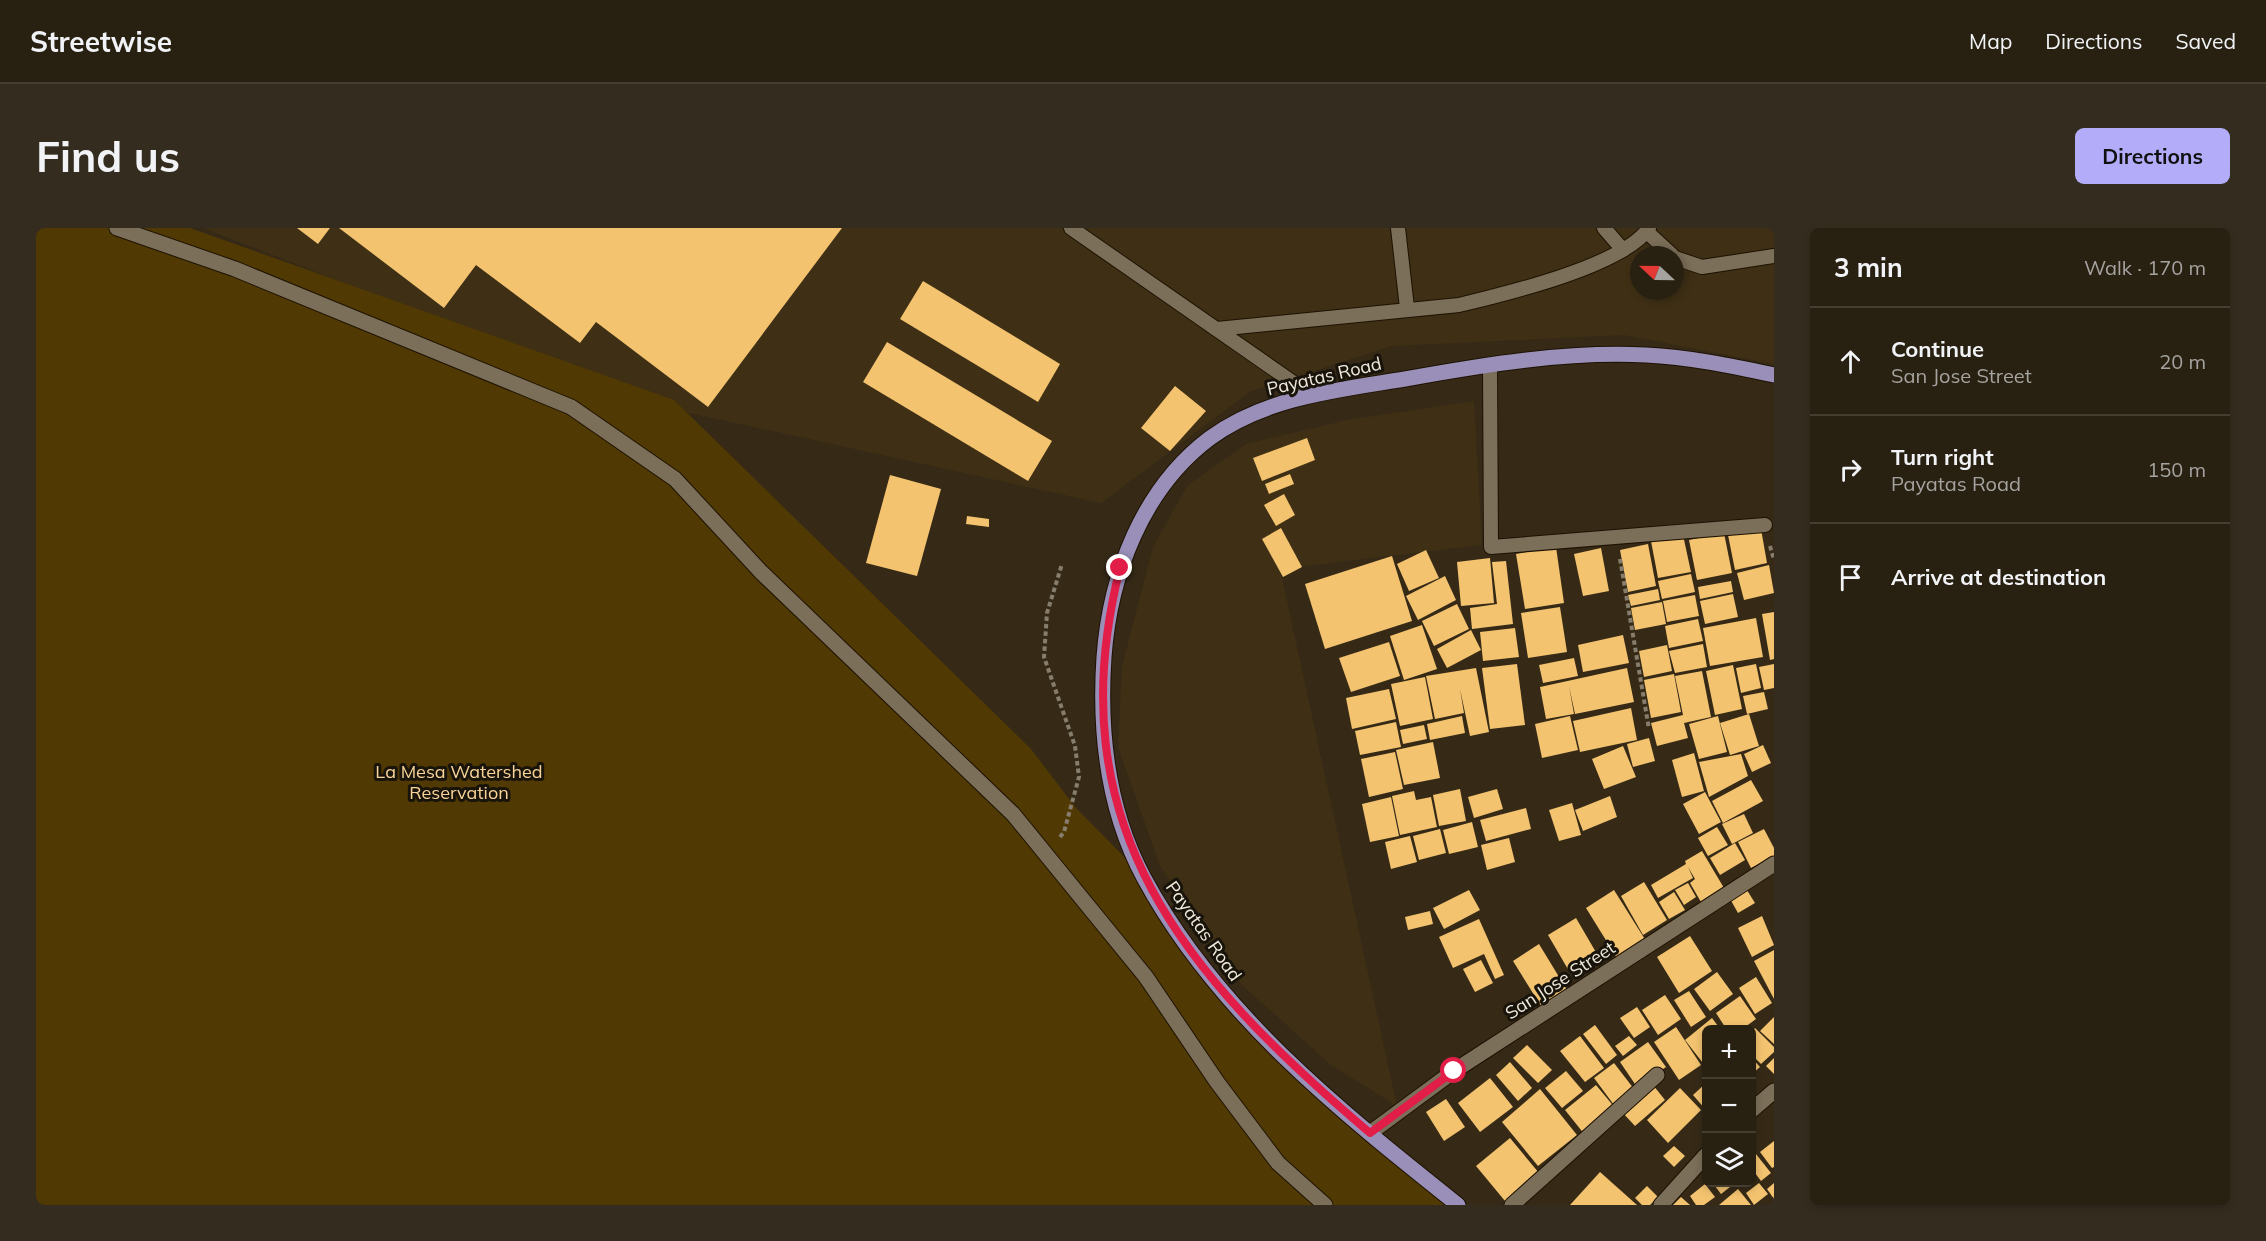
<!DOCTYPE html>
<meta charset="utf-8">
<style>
:root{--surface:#282011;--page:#342d1f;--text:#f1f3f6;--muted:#a5a39f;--line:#443e31;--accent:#b3adf9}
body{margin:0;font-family:Mulish,sans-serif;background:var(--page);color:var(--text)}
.controls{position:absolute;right:18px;bottom:18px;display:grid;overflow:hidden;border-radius:9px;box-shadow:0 3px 9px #0003}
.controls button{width:54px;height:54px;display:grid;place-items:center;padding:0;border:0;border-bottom:2px solid var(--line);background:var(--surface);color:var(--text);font:30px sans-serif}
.compass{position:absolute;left:1594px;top:18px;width:54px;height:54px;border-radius:50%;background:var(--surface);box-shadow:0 3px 9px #0003;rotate:292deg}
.stop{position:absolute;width:18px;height:18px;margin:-14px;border:4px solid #e11d48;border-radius:50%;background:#fff}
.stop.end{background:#e11d48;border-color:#fff;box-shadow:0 2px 6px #0008}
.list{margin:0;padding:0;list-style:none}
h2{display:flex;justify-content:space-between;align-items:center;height:78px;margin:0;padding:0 24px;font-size:26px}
h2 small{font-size:20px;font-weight:400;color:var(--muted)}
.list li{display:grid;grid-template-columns:39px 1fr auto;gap:18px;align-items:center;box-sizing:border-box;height:108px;padding:0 24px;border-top:2px solid var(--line)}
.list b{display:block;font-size:22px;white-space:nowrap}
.list p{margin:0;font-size:20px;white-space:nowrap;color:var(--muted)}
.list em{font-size:20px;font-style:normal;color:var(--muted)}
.icon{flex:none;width:33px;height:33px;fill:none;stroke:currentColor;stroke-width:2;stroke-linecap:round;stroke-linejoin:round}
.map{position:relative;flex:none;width:1738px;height:977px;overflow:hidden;border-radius:9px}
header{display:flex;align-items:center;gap:36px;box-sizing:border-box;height:84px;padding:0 30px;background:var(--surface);border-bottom:2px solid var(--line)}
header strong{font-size:28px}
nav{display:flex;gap:33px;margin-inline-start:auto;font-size:21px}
.intro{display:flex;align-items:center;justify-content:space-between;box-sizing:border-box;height:144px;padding:0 36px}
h1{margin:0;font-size:42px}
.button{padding:15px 27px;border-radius:9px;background:var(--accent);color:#111;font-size:21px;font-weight:700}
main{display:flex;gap:36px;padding:0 36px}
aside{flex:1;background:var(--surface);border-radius:9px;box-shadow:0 3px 9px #0003}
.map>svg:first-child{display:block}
.built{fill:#3e2f15;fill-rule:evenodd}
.green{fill:#513904}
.building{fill:#f3c370}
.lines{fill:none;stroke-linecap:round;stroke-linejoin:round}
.service-casing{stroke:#1d1202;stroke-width:16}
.minor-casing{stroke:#1d1202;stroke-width:17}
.primary-casing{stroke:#1d1202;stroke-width:17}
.path{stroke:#867d6d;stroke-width:4;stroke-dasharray:4.5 3;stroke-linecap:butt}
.service{stroke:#7c6f59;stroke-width:14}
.minor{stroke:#7c6f59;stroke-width:15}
.primary{stroke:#998fb9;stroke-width:15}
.route{stroke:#e11d48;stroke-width:8}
.labels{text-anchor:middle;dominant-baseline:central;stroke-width:6;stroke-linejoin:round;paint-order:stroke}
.street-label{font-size:18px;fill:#f0e9dd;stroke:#19140b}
.park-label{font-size:18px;fill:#f9d498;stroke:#19140b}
</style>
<header>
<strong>Streetwise</strong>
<nav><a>Map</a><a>Directions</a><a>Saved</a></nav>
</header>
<div class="intro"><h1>Find us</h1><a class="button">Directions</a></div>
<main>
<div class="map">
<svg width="1738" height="977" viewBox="0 0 1738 977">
<rect width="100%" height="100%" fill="#362a17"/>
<g class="built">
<path d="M167,0h1571v136l-150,-29 -232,11 -141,45 -150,112 -434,-95zM1603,27h36v36h-36z"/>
<polygon points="1438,173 1446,317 1244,341 1361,878 1295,837 1205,756 1124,638 1082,519 1086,438 1117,319 1151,258 1210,216 1311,192"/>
</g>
<polygon class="green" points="0,0 154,0 638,172 995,521 1040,580 1107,648 1187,765 1422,977 0,977"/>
<g class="building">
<polygon points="261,0 294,0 282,16"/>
<polygon points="303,0 806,0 672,179 560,94 544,115 440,37 408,80"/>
<polygon points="887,53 1024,136 1002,174 864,91"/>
<polygon points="851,114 1016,213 992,253 827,154"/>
<polygon points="1139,158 1170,183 1134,223 1105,200"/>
<polygon points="1271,210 1279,232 1226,253 1217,230"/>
<polygon points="1254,246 1258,256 1233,266 1229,256"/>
<polygon points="854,247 905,261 881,348 830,335"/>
<polygon points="1248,266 1259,287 1240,298 1228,277"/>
<polygon points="931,288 953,291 953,299 930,296"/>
<polygon points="1245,300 1266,339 1247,349 1226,311"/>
<polygon points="1725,301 1731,335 1699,342 1692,307"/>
<polygon points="1688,305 1696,345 1661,352 1653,312"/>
<polygon points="1647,307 1655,344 1622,350 1615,313"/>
<polygon points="1612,316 1620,358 1592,364 1584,322"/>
<polygon points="1520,319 1528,375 1489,381 1480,326"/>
<polygon points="1565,320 1573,363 1547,368 1538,326"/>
<polygon points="1390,322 1403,350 1373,363 1361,336"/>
<polygon points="1356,328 1376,393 1289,421 1269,356"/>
<polygon points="1454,330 1458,375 1425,378 1421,334"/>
<polygon points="1470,333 1477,396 1436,401 1434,380 1461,376 1456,334"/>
<polygon points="1733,337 1738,365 1708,372 1701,345"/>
<polygon points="1655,346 1659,364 1626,371 1622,353"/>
<polygon points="1409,348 1420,372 1382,392 1370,368"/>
<polygon points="1695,353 1697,364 1664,371 1662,359"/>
<polygon points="1622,361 1624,372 1595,378 1592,367"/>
<polygon points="1697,366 1702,389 1669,396 1664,373"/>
<polygon points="1659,367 1663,388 1631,394 1627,373"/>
<polygon points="1626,374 1630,396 1599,402 1595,380"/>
<polygon points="1421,376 1433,401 1398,418 1386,393"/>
<polygon points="1524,379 1531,424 1492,430 1485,385"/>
<polygon points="1738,384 1738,431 1734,432 1726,386"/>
<polygon points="1720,390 1727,429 1674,438 1667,400"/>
<polygon points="1662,391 1667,413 1633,420 1629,398"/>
<polygon points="1386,397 1401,441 1368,452 1354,408"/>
<polygon points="1479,400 1483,429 1447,433 1444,404"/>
<polygon points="1435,402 1445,422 1411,440 1401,421"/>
<polygon points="1587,407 1593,435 1547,444 1542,417"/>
<polygon points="1353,414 1364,448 1315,464 1303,430"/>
<polygon points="1667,416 1671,439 1639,445 1633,423"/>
<polygon points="1631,417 1636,443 1608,449 1603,423"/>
<polygon points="1538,430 1542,448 1507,455 1503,437"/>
<polygon points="1481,436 1489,497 1454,501 1446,440"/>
<polygon points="1720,436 1725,460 1705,465 1700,440"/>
<polygon points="1738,436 1738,460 1728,462 1723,439"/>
<polygon points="1697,437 1706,481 1679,487 1670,443"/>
<polygon points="1440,440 1453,504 1434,508 1424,461 1428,485 1399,491 1390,448"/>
<polygon points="1591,440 1598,474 1539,486 1533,458 1538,486 1510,491 1504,459"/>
<polygon points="1666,443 1675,489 1648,495 1652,510 1621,518 1615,495 1647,487 1639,448"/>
<polygon points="1638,446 1645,484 1615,490 1608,452"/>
<polygon points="1389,449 1397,491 1364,498 1355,456"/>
<polygon points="1353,461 1360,491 1316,501 1310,470"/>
<polygon points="1728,464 1732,481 1711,486 1707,468"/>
<polygon points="1595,480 1601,512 1544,524 1537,493"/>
<polygon points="1713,486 1723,518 1694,527 1684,495"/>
<polygon points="1426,488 1429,505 1394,512 1391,496"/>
<polygon points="1534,488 1542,522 1506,530 1499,496"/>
<polygon points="1682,488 1691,524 1663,531 1653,496"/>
<polygon points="1360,494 1365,519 1324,527 1319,503"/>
<polygon points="1388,497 1391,511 1367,516 1364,502"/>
<polygon points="1613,510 1619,533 1597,539 1591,516"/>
<polygon points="1397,514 1404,550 1368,557 1360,522"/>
<polygon points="1727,517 1735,535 1716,544 1708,526"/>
<polygon points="1587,518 1600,549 1568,561 1556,531"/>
<polygon points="1359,524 1367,561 1333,569 1325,531"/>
<polygon points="1658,525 1668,563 1646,569 1636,532"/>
<polygon points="1705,526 1712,548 1673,569 1663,534"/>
<polygon points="1715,552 1727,573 1687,595 1676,573"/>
<polygon points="1424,561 1430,593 1403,598 1397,567"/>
<polygon points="1461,561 1467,581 1438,590 1432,569"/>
<polygon points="1378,563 1380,572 1395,569 1401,599 1364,607 1356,568"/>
<polygon points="1669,564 1685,594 1663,606 1647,576"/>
<polygon points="1574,568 1581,589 1547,603 1539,582"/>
<polygon points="1355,569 1363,608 1334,614 1326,576"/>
<polygon points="1536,575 1545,607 1523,613 1513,582"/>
<polygon points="1490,580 1495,601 1450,613 1444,592"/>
<polygon points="1708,586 1717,605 1696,616 1686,596"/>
<polygon points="1436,594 1442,619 1413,626 1407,602"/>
<polygon points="1681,599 1692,617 1672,628 1662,610"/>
<polygon points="1404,601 1410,625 1383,632 1377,608"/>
<polygon points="1728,601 1738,620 1738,628 1715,640 1702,614"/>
<polygon points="1374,608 1381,634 1355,641 1349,614"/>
<polygon points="1473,610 1479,634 1451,642 1445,617"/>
<polygon points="1699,615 1709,632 1684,647 1674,630"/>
<polygon points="1666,623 1688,660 1665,674 1654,655 1659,651 1652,639 1657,650 1622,670 1615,657 1650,636 1649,633"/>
<polygon points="1608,654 1631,692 1607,707 1585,668"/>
<polygon points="1652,655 1660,669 1648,677 1639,662"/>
<polygon points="1709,659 1719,675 1702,685 1693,669"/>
<polygon points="1433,662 1444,682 1408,701 1397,680"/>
<polygon points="1578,662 1610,713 1581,730 1550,680"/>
<polygon points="1638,664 1649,682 1633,691 1623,674"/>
<polygon points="1394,683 1397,696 1372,702 1369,689"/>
<polygon points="1726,688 1738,717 1716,729 1702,700"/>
<polygon points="1540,690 1561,726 1533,743 1512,707"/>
<polygon points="1443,691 1468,747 1459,751 1448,726 1417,740 1403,709"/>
<polygon points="1654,708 1676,743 1643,765 1621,729"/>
<polygon points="1503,716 1531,762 1505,778 1477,733"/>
<polygon points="1738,722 1738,771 1718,733"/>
<polygon points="1445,732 1457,755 1439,764 1427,741"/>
<polygon points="1681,744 1697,766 1674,783 1658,761"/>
<polygon points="1720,749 1736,775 1719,786 1703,760"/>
<polygon points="1653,763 1670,789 1655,799 1638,772"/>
<polygon points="1629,767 1645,791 1622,807 1606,782"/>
<polygon points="1704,768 1720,791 1705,802 1691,802 1680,785"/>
<polygon points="1601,779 1614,799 1598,810 1584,790"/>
<polygon points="1738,789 1738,816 1724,803"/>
<polygon points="1676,790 1685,802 1670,802 1670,839 1649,812"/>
<polygon points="1559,797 1581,827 1570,836 1547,806"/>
<polygon points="1640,799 1665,837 1643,852 1618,814"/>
<polygon points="1719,800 1738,819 1738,824 1725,836 1716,827 1716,804"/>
<polygon points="1544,808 1568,840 1549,854 1524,823"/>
<polygon points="1593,808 1601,817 1587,828 1579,818"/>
<polygon points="1612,814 1630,839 1601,859 1584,834"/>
<polygon points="1491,817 1516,842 1502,855 1477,830"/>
<polygon points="1716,830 1724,839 1716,846"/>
<polygon points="1738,830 1738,846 1730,838"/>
<polygon points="1474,834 1496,860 1482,873 1460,847"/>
<polygon points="1578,835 1598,861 1578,877 1558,850"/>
<polygon points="1530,843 1547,863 1526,880 1509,860"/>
<polygon points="1454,850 1477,879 1444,904 1422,875"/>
<polygon points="1670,855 1670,882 1657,867"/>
<polygon points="1560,857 1580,881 1549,907 1529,882"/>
<polygon points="1617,857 1629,872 1599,898 1586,884"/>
<polygon points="1644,860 1665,882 1632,915 1611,892"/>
<polygon points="1504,861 1541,907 1502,938 1466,894"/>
<polygon points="1410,871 1429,899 1408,913 1390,884"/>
<polygon points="1474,910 1503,945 1469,973 1440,938"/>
<polygon points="1738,913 1738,939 1736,940 1724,924"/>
<polygon points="1638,918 1649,928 1638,939 1627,928"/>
<polygon points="1716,921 1735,945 1725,953 1716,941"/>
<polygon points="1564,944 1601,977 1534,977"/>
<polygon points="1676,954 1690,954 1694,959 1685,966"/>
<polygon points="1723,955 1732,966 1718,977 1710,965"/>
<polygon points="1738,955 1738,971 1731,961"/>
<polygon points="1669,956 1679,969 1668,977 1660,977 1654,968"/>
<polygon points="1611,958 1622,969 1614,977 1606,977 1599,970"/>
<polygon points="1702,961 1715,977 1683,977"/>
<polygon points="1645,969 1654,977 1637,977"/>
</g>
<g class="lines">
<g class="service-casing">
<g id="service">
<polyline points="1035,0 1275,167"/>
<polyline points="1362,0 1371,80"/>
<polyline points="1568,0 1587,22"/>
<polyline points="1611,4 1636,27"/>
<polyline points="1639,30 1666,39 1738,28"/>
<path d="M1181,101l242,-24c46,-11 164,-39 190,-77"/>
<polyline points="1454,138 1455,319 1729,297"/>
</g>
</g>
<g class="minor-casing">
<g id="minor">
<polyline points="81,0 199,41 535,179 639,251 725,344 977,586 1110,749 1181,854 1242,935 1289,977"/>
<polyline points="1716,882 1738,863"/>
<polyline points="1334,905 1418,843 1738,636"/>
<polyline points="1476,977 1621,847"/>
<polyline points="1625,977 1670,927"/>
</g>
</g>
<g class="primary-casing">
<path id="primary" d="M1422,977c-118,-94 -241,-192 -314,-327 -36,-67 -45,-146 -40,-221 6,-82 38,-168 106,-219 56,-41 128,-48 195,-59 78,-14 161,-28 241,-24 43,2 86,11 128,20"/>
</g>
<g class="path">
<polyline points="1734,318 1738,332"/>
<polyline points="1584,331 1613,501"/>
<polyline points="1024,609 1028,604 1043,549 1039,518 1008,429 1011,385 1026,336"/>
</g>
<use href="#service" class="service"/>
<use href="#minor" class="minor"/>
<use href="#primary" class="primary"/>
</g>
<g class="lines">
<path class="route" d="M1084,340c-65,258 65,408 250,565l84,-62"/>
</g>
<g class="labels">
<g class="street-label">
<text transform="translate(1288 148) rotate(-13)">Payatas Road</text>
<text transform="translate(1168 703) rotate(55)">Payatas Road</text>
<text transform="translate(1524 752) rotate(-33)">San Jose Street</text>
</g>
<g class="park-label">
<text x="423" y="543">La Mesa Watershed<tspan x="423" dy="21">Reservation</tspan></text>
</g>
</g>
</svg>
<div class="controls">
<button>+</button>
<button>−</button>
<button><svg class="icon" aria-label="layers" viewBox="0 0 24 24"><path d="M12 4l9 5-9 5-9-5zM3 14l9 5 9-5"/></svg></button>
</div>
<svg class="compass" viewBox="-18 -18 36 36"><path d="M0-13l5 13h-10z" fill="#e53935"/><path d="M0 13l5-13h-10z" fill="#a5a39f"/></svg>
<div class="stop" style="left:1418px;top:843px"></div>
<div class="stop end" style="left:1084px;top:340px"></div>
</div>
<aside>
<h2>3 min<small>Walk · 170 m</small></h2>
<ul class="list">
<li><svg class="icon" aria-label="ahead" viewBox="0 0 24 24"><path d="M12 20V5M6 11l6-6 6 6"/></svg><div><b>Continue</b><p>San Jose Street</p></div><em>20 m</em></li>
<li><svg class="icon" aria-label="right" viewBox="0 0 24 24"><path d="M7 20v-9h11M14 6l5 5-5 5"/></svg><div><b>Turn right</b><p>Payatas Road</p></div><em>150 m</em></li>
<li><svg class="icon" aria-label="arrive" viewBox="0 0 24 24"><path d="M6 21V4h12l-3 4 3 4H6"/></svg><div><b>Arrive at destination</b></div></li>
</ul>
</aside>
</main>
